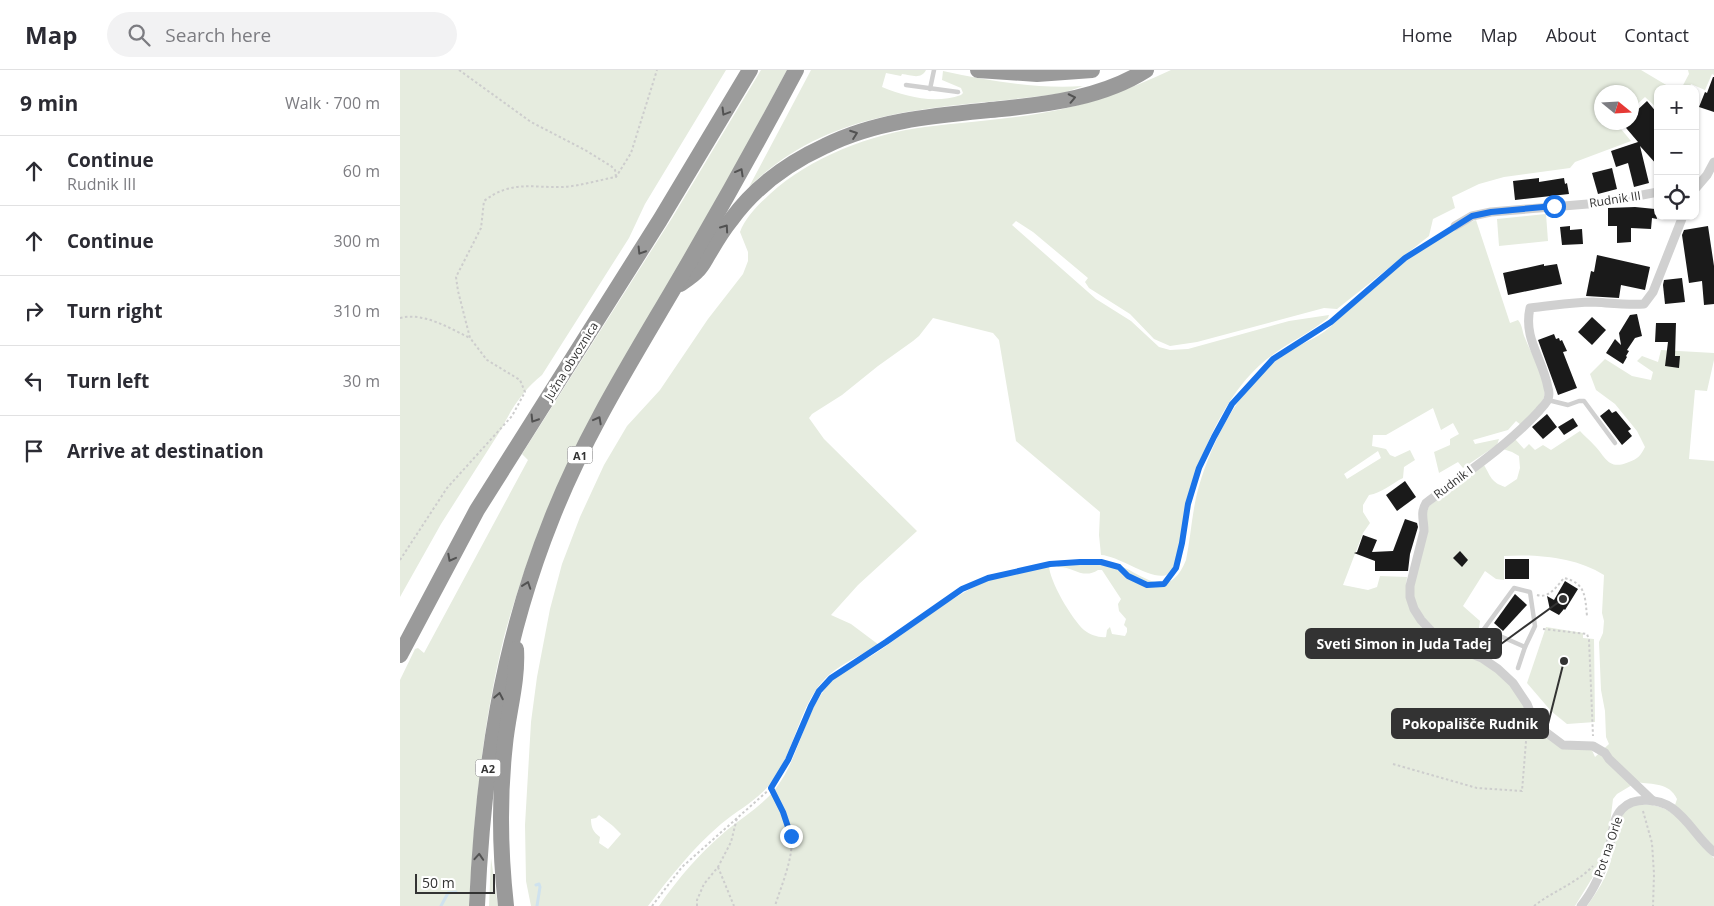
<!DOCTYPE html>
<meta charset="utf-8">
<style>
:root{--surface:#fff;--page:#f2f2f3;--text:#2b2b33;--muted:#7c7c81;--line:#e1e1e2}
body{margin:0;font-family:"Open Sans",sans-serif;background:var(--page);color:var(--text)}
.controls{position:absolute;right:15px;top:15px;display:grid;overflow:hidden;border-radius:10px;box-shadow:0 1px 4px #0004}
.controls button{width:45px;height:45px;display:grid;place-items:center;padding:0;border:0;border-bottom:1px solid var(--line);background:var(--surface);color:var(--text);font:25px sans-serif}
.compass{position:absolute;left:1194px;top:15px;width:45px;height:45px;border-radius:50%;background:var(--surface);box-shadow:0 1px 4px #0004;rotate:108deg}
.scale{position:absolute;left:15px;bottom:12px;width:80px;box-sizing:border-box;padding-left:5px;border:2px solid #333;border-top:0;font-size:14px;line-height:18px;white-space:nowrap;color:#333;-webkit-text-stroke:4px #fff;paint-order:stroke}
.stop{position:absolute;width:15px;height:15px;margin:-11px;border:4px solid #1a73e8;border-radius:50%;background:#fff}
.stop.end{background:#1a73e8;border-color:#fff;box-shadow:0 1px 5px #0008}
.list{margin:0;padding:0;list-style:none}
h2{display:flex;justify-content:space-between;align-items:center;height:65px;margin:0;padding:0 20px;font-size:21px}
h2 small{font-size:16px;font-weight:400;color:var(--muted)}
.list li{display:grid;grid-template-columns:32px 1fr auto;gap:15px;align-items:center;box-sizing:border-box;height:70px;padding:0 20px;border-top:1px solid var(--line)}
.list b{display:block;font-size:19px;white-space:nowrap}
.list p{margin:0;font-size:16px;white-space:nowrap;color:var(--muted)}
.list em{font-size:16px;font-style:normal;color:var(--muted)}
.icon{flex:none;width:28px;height:28px;fill:none;stroke:currentColor;stroke-width:2;stroke-linecap:round;stroke-linejoin:round}
.map{position:relative;flex:none;width:1314px;height:836px;overflow:hidden}
header{display:flex;align-items:center;gap:30px;box-sizing:border-box;height:70px;padding:0 25px;background:var(--surface);border-bottom:1px solid var(--line)}
header strong{font-size:24px}
nav{display:flex;gap:28px;margin-inline-start:auto;font-size:18px}
.search{width:350px;height:45px;background:var(--page);display:flex;align-items:center;gap:12px;box-sizing:border-box;padding:0 18px;border-radius:28px;color:var(--muted);font-size:19px}
main{display:flex}
aside{flex:1;background:var(--surface)}
.map>svg:first-child{display:block}
.green{fill:#e6ecdf;fill-rule:evenodd}
.lines{fill:none;stroke-linecap:round;stroke-linejoin:round}
.stream{stroke:#cfe2ee;stroke-width:3}
.building{fill:#1a1a1a}
.path{stroke:#cdcdcd;stroke-width:2;stroke-dasharray:2.5 2.5;stroke-linecap:butt}
.lane{stroke:#d0d0d0;stroke-width:4.5}
.street{stroke:#d0d0d0;stroke-width:9}
.highway{stroke:#9a9a9a;stroke-width:16}
.oneway{stroke:#525252}
.route{stroke:#1a73e8;stroke-width:6}
.labels{text-anchor:middle;dominant-baseline:central;stroke-width:5;stroke-linejoin:round;paint-order:stroke}
.shield{fill:#fff;stroke:#707070;stroke-width:1}
.shield-label{font-size:11px;font-weight:bold;fill:#333}
.street-label{font-size:12px;fill:#333;stroke:#fff}
.leader{fill:none;stroke:#333;stroke-width:2}
.callout-dot{fill:#333;stroke:#fff;stroke-width:2}
.callout{fill:#333;stroke:#333;stroke-width:2}
.callout-label{font-size:14px;text-anchor:middle;font-weight:bold;fill:#fff}
</style>
<header>
<strong>Map</strong>
<div class="search"><svg class="icon" aria-label="search" viewBox="0 0 24 24"><circle cx="10" cy="10" r="6"/><path d="M15 15l6 6"/></svg>Search here</div>
<nav><a>Home</a><a>Map</a><a>About</a><a>Contact</a></nav>
</header>
<main>
<aside>
<h2>9 min<small>Walk · 700 m</small></h2>
<ul class="list">
<li><svg class="icon" aria-label="ahead" viewBox="0 0 24 24"><path d="M12 20V5M6 11l6-6 6 6"/></svg><div><b>Continue</b><p>Rudnik III</p></div><em>60 m</em></li>
<li><svg class="icon" aria-label="ahead" viewBox="0 0 24 24"><path d="M12 20V5M6 11l6-6 6 6"/></svg><div><b>Continue</b></div><em>300 m</em></li>
<li><svg class="icon" aria-label="right" viewBox="0 0 24 24"><path d="M7 20v-9h11M14 6l5 5-5 5"/></svg><div><b>Turn right</b></div><em>310 m</em></li>
<li><svg class="icon" aria-label="left" viewBox="0 0 24 24"><path d="M17 20v-9H6M10 6l-5 5 5 5"/></svg><div><b>Turn left</b></div><em>30 m</em></li>
<li><svg class="icon" aria-label="arrive" viewBox="0 0 24 24"><path d="M6 21V4h12l-3 4 3 4H6"/></svg><div><b>Arrive at destination</b></div></li>
</ul>
</aside>
<div class="map">
<svg width="1314" height="836" viewBox="0 0 1314 836">
<rect width="100%" height="100%" fill="#fff"/>
<g class="green">
<path d="M0,0h326l-81,134 -16,34 -87,137c-17,13 -31,34 -40,53l-61,96 -41,73z"/>
<path d="M361,0h26l-250,466c-12,33 -24,67 -33,101 -22,89 -30,178 -35,269h-69v-226l15,-31 3,-1 6,5 104,-193 -6,-6 150,-236z"/>
<path d="M411,0h115c-5,10 -15,5 -24,4l-1,2 -15,-3 -4,14c24,10 53,17 79,8l2,-2 -2,-5 -19,-8 1,-9c47,10 93,18 140,15l-20,7c-113,17 -225,7 -314,94z"/>
<path d="M771,0h470l32,19h-15v20l-13,-12 -13,12v-17h-30v30l14,1 15,18 -56,21 -5,6 -66,9 -25,7 -27,13 3,11 -22,11 -4,17 -92,73 -13,-1 -127,34 -27,4 -16,-7 -24,-25 -41,-26 -4,-6 3,-4 -55,-46 -17,-11 -4,4 84,74 35,22 28,26 11,3 18,-1 101,-28 40,-6 -1,3c-18,15 -39,24 -57,38 -29,21 -50,56 -64,89 -9,23 -16,48 -21,73 -2,12 -2,25 -5,37 -2,8 -7,15 -13,19 -13,9 -48,-18 -67,-19l-2,-20 1,-23 -84,-71 -17,-101 -6,-7 -60,-15 -14,18 -6,5 -35,25 -36,29 -30,19 -3,4 15,21 93,92 -59,54 -27,30 20,9 28,21c-16,9 -35,17 -49,29 -30,25 -34,75 -57,106 -13,19 -34,29 -52,44 -28,24 -51,53 -73,82h-117l-5,-25 -1,-56 6,-103 6,-45 13,-68 12,-45 18,-47 24,-52 23,-39 33,-36 48,-71 35,-45 5,-13v-9l-8,-20c5,-14 19,-28 30,-38 40,-37 101,-60 155,-67 39,-5 78,-7 117,-14 47,-8 86,-23 129,-43zM199,745l14,11 8,8 -13,15 -9,-6 1,-6c-7,-5 -9,-10 -9,-18l5,-1z"/>
<polygon points="1288,0 1314,0 1314,5 1312,4 1305,20 1291,14 1289,19 1281,19 1289,4"/>
<polygon points="1146,144 1148,171 1099,176 1097,149"/>
<path d="M1076,150l34,103 8,-3c5,6 4,12 7,18 6,17 24,41 19,59 -3,10 -16,20 -23,28l-5,-4 -8,9 -35,10 2,4 24,-5 -2,6 -34,23 -5,-6 -19,11 -5,-21 16,-7v-6l9,-5 -6,-11 -12,7 -8,-22 -47,27h-13l-1,11 14,3 4,6 5,2 15,-7 5,10 -11,7 -1,11c-12,6 -21,15 -34,17l-6,10v7l7,11 -7,10 -20,52 25,5 9,-3 3,-11 27,1c-2,15 -1,27 8,40 19,30 46,30 73,47 7,5 17,14 23,21 5,6 15,22 17,30 3,6 -1,12 3,18l60,15 4,9 14,-13 -3,-7 -1,-26 -4,-21 -2,-48 4,-9 1,-12 -2,-8 2,-38c-28,-18 -67,-21 -100,-19v24l-8,-1 -11,-8 -22,35 17,15c-1,8 -3,21 -10,24 -17,9 -52,-30 -56,-45 -4,-18 8,-63 11,-83l4,-11 55,-41c7,12 7,17 21,22l12,-8 3,-11 -1,-12 -7,-4 -9,-3 12,-10 9,10 5,-5 6,6 8,-5 8,5 29,-19c4,5 10,9 14,14 12,12 14,26 35,17 9,-3 12,-7 16,-15l-8,-16 -22,-27 -19,-14 -6,-16 15,-15 27,17 19,4 2,-8 -16,-11 5,-5 16,6 3,-12 53,3v7l-7,31 -12,-1 -6,69 25,2v386l-39,-42 2,-6c-8,-17 -24,-14 -40,-17l-20,12 -4,5 -4,33 -7,30 -27,44h-916c20,-29 41,-53 68,-76 16,-13 36,-25 49,-42 24,-31 27,-74 53,-104 13,-15 34,-22 50,-33 37,-25 73,-57 115,-73 18,-7 37,-10 55,-13 0,16 23,54 35,65 6,5 16,8 22,7l1,-7 3,-3 2,7 13,2 2,-4v-4l-3,-3 2,-6 -7,-8 -1,-7 3,-5 -19,-29h-4c-15,10 -26,-4 -40,-3l-3,-3c18,-3 36,-6 54,-2 31,7 58,45 77,-2 5,-24 6,-50 13,-74 15,-50 41,-98 82,-130 15,-11 35,-16 49,-29 35,-31 77,-74 118,-95 9,-5 19,-8 28,-12zM978,381l3,7 -34,21 -3,-5z"/>
<polygon points="1146,557 1183,563 1183,568 1194,569 1195,652 1167,654 1151,641 1127,613"/>
<path d="M1235,735c5,0 11,-1 16,0 29,3 44,35 63,53v48h-127c10,-14 20,-29 24,-46 5,-18 5,-38 17,-53z"/>
<polygon points="91,788 98,836 89,836"/>
</g>
<g class="lines">
<g class="stream">
<polyline points="136,815 139,814 140,817 137,836"/>
<polyline points="41,836 48,823 56,822"/>
</g>
</g>
<g class="building">
<polygon points="1313,7 1314,7 1314,42 1299,37 1305,22 1307,23"/>
<polygon points="1247,31 1258,44 1258,96 1240,76 1249,113 1234,117 1228,93 1216,97 1211,81 1238,72 1221,52 1232,52 1232,45"/>
<polygon points="1212,98 1217,119 1198,124 1192,103"/>
<polygon points="1139,108 1139,112 1164,108 1165,114 1167,113 1169,124 1115,130 1113,111"/>
<polygon points="1235,137 1255,139 1257,149 1252,148 1251,159 1231,158 1231,172 1217,173 1217,156 1208,156 1208,138"/>
<polygon points="1170,156 1170,160 1182,159 1183,174 1162,175 1160,157"/>
<polygon points="1308,156 1314,196 1314,234 1304,235 1302,211 1289,213 1282,165 1284,160"/>
<polygon points="1197,185 1250,197 1245,220 1221,215 1219,228 1186,226 1191,201 1194,202"/>
<polygon points="1144,194 1144,196 1157,194 1162,214 1108,225 1103,203"/>
<polygon points="1282,208 1285,232 1265,234 1263,215 1264,210"/>
<polygon points="1237,244 1242,266 1235,268 1227,280 1229,281 1226,286 1227,287 1223,294 1206,283 1215,269 1221,275 1219,263 1230,245"/>
<polygon points="1192,247 1206,260 1192,275 1178,262"/>
<polygon points="1256,253 1276,253 1275,286 1280,286 1279,298 1265,296 1268,272 1255,272"/>
<polygon points="1154,264 1156,269 1159,268 1160,271 1162,270 1167,281 1163,282 1177,318 1158,325 1138,270"/>
<polygon points="1209,339 1212,343 1216,341 1231,359 1228,361 1232,366 1222,375 1200,346"/>
<polygon points="1147,344 1157,357 1143,369 1132,357"/>
<polygon points="1173,348 1178,356 1164,365 1158,357"/>
<polygon points="1005,411 1016,427 997,441 986,425"/>
<polygon points="1005,449 1017,453 1018,457 1010,484 1008,501 975,501 975,491 954,483 957,482 963,465 977,470 972,482 993,481"/>
<polygon points="1060,481 1068,490 1062,497 1053,488"/>
<rect x="1105" y="489" width="24" height="20"/>
<polygon points="1165,511 1178,519 1165,540 1164,539 1159,545 1150,540 1147,526 1154,530"/>
<polygon points="1115,524 1127,535 1103,561 1094,553"/>
</g>
<g class="lines">
<g class="path">
<polyline points="59,0 131,52 185,80 211,96 215,100 216,107"/>
<path d="M0,248c24,-6 49,10 70,20"/>
<path d="M0,490l47,-72 65,-72 13,-24 -5,-12 -33,-20 -17,-22 -12,-47 -2,-14 25,-49 3,-27c27,-21 48,-13 79,-14 17,-1 36,-7 53,-10l15,-24 26,-83"/>
<path d="M1137,525c12,4 20,-9 27,-17 22,5 21,19 23,38"/>
<polyline points="1143,559 1187,564 1189,570 1193,666"/>
<polyline points="993,694 1077,718 1122,721 1127,659"/>
<path d="M371,718c7,15 16,30 20,46 4,21 -10,52 -16,72"/>
<polyline points="1243,741 1252,773 1254,804 1253,836"/>
<polyline points="318,797 334,836"/>
<polyline points="252,836 282,797 371,718 388,690 411,636 419,621 431,608 487,572 562,519 588,508 650,494 680,492 701,492 719,497 729,507 747,515 763,515 776,498 782,473 788,433 799,398 832,334 873,289 931,252 1005,188 1047,161"/>
<polyline points="297,836 297,830 304,814 318,797 331,772 337,748"/>
<path d="M1134,836c19,-15 43,-23 59,-40"/>
</g>
<g class="lane">
<polyline points="506,15 558,22"/>
<polyline points="530,19 534,0"/>
<polyline points="1148,330 1168,335 1179,331 1184,331 1215,373"/>
<polyline points="1074,584 1084,559 1114,518 1130,522 1135,556 1125,577 1084,559"/>
<polyline points="1118,598 1125,577"/>
</g>
<g class="street">
<polyline points="1295,119 1307,105 1314,92"/>
<polyline points="1055,156 1072,146 1091,142 1200,133 1258,122"/>
<path d="M1253,731l-44,-42 -4,-6 -12,-7 -30,-1 -28,-21 -8,-20 -14,-21 -15,-14 -16,-11 -35,-14 -14,-11 -12,-13 -7,-11 -4,-12v-11l14,-55c0,-11 -4,-18 2,-28 39,-29 80,-56 113,-92 2,-3 8,-8 9,-12 1,-3 1,-8 0,-11 -5,-29 -25,-49 -18,-80 21,-2 41,-6 63,-6 17,1 33,3 51,2l9,-12 30,-76"/>
<path d="M1181,836c14,-17 22,-37 28,-58 4,-13 3,-29 13,-39 12,-13 37,-10 50,-1 17,12 26,31 42,44"/>
</g>
<g class="highway">
<polyline points="578,0 637,4 692,0"/>
<path d="M280,214c6,-4 13,-8 18,-14 4,-4 7,-10 10,-15 7,-12 14,-24 23,-35 24,-33 57,-57 94,-74 54,-27 117,-31 176,-37 49,-5 103,-12 145,-39"/>
<polyline points="0,585 77,440 260,150 350,0"/>
<path d="M77,836c6,-136 24,-261 75,-388 31,-79 76,-152 119,-225 43,-73 85,-148 125,-223"/>
<path d="M106,836c-6,-54 -7,-108 -1,-162 3,-31 13,-63 11,-95"/>
</g>
</g>
<defs><path id="oneway-chevron" d="M-2-3.5L2.5 0L-2 3.5" fill="none" stroke-width="1.6" stroke-linecap="round" stroke-linejoin="round" transform="scale(1.25)"/></defs>
<g class="oneway">
<use href="#oneway-chevron" transform="translate(672 28) rotate(-12)"/>
<use href="#oneway-chevron" transform="translate(325 42) rotate(121)"/>
<use href="#oneway-chevron" transform="translate(454 64) rotate(-20)"/>
<use href="#oneway-chevron" transform="translate(340 102) rotate(-61)"/>
<use href="#oneway-chevron" transform="translate(325 158) rotate(-55)"/>
<use href="#oneway-chevron" transform="translate(241 181) rotate(122)"/>
<use href="#oneway-chevron" transform="translate(134 349) rotate(122)"/>
<use href="#oneway-chevron" transform="translate(198 350) rotate(-62)"/>
<use href="#oneway-chevron" transform="translate(51 488) rotate(118)"/>
<use href="#oneway-chevron" transform="translate(127 515) rotate(-71)"/>
<use href="#oneway-chevron" transform="translate(99 626) rotate(-79)"/>
<use href="#oneway-chevron" transform="translate(79 787) rotate(-86)"/>
</g>
<g class="lines">
<polyline class="route" points="391,766 383,742 371,718 388,690 411,636 419,621 431,608 486,572 562,519 588,508 650,494 680,492 701,492 719,497 728,506 747,515 764,514 776,498 782,473 788,434 799,398 814,367 832,334 873,289 931,252 1005,188 1072,146 1091,142 1154,136"/>
</g>
<g class="labels">
<g class="shield">
<rect x="167.5" y="376.5" width="25" height="17" rx="4"/>
<rect x="75.5" y="689.5" width="25" height="17" rx="4"/>
</g>
<g class="shield-label">
<text x="180" y="385">A1</text>
<text x="88" y="698">A2</text>
</g>
<g class="street-label">
<text transform="translate(1215 129) rotate(-9)">Rudnik III</text>
<text transform="translate(171 291) rotate(-58)">Južna obvoznica</text>
<text transform="translate(1053 412) rotate(-37)">Rudnik I</text>
<text transform="translate(1208 777) rotate(-71)">Pot na Orle</text>
</g>
</g>
<path class="leader" d="M1163 529L1101 574M1164 591L1148 654"/>
<g class="callout-dot">
<circle cx="1163" cy="529" r="5"/>
<circle cx="1164" cy="591" r="5"/>
</g>
<g class="callout">
<rect x="906" y="559" width="195" height="29" rx="5"/>
<rect x="992" y="639" width="156" height="29" rx="5"/>
</g>
<g class="callout-label">
<text x="1004" y="579">Sveti Simon in Juda Tadej</text>
<text x="1070" y="659">Pokopališče Rudnik</text>
</g>
</svg>
<div class="controls">
<button>+</button>
<button>−</button>
<button><svg class="icon" aria-label="locate" viewBox="0 0 24 24"><circle cx="12" cy="12" r="6"/><path d="M12 2v4M12 18v4M2 12h4M18 12h4"/></svg></button>
</div>
<svg class="compass" viewBox="-18 -18 36 36"><path d="M0-13l5 13h-10z" fill="#e53935"/><path d="M0 13l5-13h-10z" fill="#7c7c81"/></svg>
<div class="scale">50 m</div>
<div class="stop" style="left:1154px;top:136px"></div>
<div class="stop end" style="left:391px;top:766px"></div>
</div>
</main>
